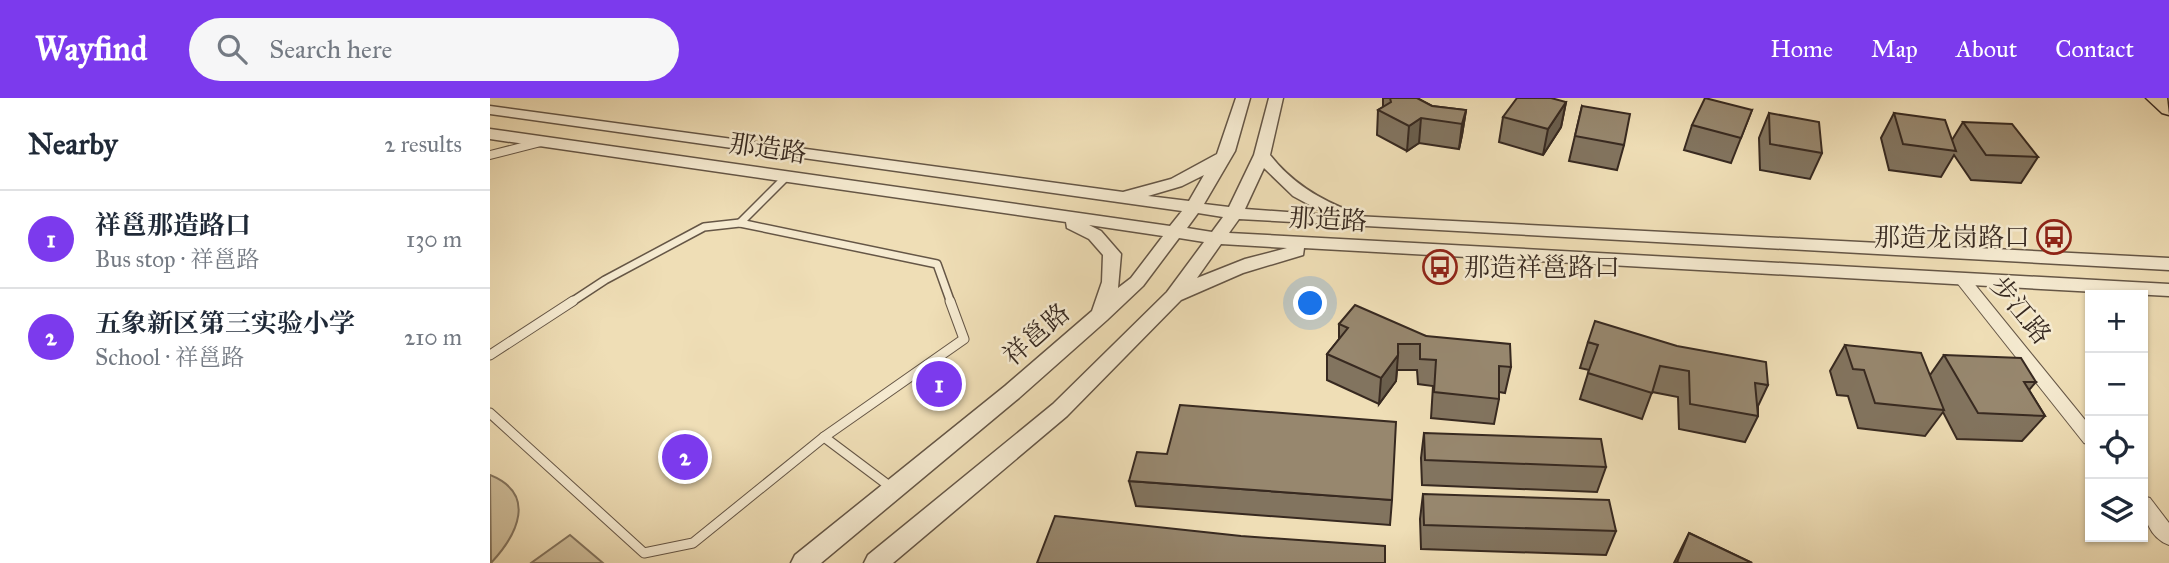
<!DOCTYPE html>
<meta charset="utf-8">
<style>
:root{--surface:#fff;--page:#f6f6f7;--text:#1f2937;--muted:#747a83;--line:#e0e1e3;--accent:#7c3aed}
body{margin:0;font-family:"IM FELL Great Primer","Noto Serif SC",serif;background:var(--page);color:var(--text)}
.controls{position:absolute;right:21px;bottom:21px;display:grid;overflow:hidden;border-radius:0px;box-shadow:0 2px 5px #0004}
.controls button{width:63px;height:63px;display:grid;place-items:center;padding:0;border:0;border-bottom:2px solid var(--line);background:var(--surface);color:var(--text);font:35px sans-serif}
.you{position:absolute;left:821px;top:206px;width:24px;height:24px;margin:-18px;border:5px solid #fff;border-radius:50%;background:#1a73e8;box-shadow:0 0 0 10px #1a73e833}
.badge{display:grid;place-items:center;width:46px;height:46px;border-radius:50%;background:var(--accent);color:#fff;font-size:23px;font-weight:700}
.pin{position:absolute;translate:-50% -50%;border:4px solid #fff;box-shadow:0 2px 7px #0006}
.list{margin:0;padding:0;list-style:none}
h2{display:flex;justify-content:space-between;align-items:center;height:91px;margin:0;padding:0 28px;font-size:30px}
h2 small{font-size:23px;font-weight:400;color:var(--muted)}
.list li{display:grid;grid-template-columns:46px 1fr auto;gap:21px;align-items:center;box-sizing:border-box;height:98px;padding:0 28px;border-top:2px solid var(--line)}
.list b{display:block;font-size:26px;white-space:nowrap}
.list p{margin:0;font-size:23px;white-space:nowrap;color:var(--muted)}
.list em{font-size:23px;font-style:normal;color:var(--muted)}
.icon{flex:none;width:38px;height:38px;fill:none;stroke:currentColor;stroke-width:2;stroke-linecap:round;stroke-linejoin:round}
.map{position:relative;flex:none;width:1679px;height:465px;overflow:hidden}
header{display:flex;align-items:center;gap:42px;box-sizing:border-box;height:98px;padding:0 35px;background:var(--accent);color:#fff}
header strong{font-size:33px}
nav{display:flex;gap:38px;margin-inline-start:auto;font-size:24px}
.search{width:490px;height:63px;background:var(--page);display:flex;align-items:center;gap:18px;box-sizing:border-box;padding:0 24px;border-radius:38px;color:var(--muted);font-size:26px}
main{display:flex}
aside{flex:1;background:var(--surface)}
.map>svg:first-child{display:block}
.green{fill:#d0bf9c;stroke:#84745e;stroke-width:2}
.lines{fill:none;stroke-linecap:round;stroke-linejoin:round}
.service-far1-casing{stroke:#655646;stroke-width:10}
.service-casing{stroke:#655646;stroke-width:11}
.minor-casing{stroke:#655646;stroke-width:2}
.tertiary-casing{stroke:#655646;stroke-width:3}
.primary-casing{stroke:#372920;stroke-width:3}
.service-far1{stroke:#f5ead0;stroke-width:7}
.service{stroke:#f5ead0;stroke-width:9}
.minor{fill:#f5ead0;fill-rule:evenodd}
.tertiary{fill:#f5ead0;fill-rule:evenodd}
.primary{fill:#efdeb6;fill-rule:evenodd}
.wall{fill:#82745f;stroke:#372920;stroke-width:2}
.shaded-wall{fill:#6a5e4d;stroke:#372920;stroke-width:2}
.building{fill:#97876e;stroke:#372920;stroke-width:2}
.labels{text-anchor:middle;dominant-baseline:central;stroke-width:5;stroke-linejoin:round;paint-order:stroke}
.street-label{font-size:26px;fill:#372920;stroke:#f5ead0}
.poi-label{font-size:26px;fill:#372920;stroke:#f5ead0;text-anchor:end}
</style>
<header>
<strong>Wayfind</strong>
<div class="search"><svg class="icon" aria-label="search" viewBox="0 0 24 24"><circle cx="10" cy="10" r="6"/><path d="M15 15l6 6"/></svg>Search here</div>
<nav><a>Home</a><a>Map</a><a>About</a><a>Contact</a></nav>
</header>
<main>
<aside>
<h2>Nearby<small>2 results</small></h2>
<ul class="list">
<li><span class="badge">1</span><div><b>祥邕那造路口</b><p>Bus stop · 祥邕路</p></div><em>130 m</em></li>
<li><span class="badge">2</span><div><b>五象新区第三实验小学</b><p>School · 祥邕路</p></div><em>210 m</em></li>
</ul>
</aside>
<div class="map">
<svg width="1679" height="465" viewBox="0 0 1679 465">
<rect width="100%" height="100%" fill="#efdeb6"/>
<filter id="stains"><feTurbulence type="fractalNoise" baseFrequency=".00286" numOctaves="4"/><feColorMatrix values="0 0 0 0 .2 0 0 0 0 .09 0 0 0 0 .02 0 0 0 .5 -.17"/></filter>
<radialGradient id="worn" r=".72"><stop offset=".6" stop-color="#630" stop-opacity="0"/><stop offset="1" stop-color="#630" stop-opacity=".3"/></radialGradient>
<g class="green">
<path d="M0,377c47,19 28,59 1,88z"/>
<polygon points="80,437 113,465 41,465"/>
</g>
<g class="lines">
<g class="service-far1-casing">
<g id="service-far1">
<polyline points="296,79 250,125 447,166 461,205"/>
<polyline points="80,205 115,182 214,129 250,125"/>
</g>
</g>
<g class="service-casing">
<g id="service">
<polyline points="0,257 83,203"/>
<polyline points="0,315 154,455 203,445 334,339"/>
<polyline points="402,390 334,339 474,241 460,203"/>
</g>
</g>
<g class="minor-casing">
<g id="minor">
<polygon points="51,40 55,41 55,47 0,61 0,53"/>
<polygon points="1473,177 1478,178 1600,328 1600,347 1594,345 1468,186 1466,182"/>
<path d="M1653,398l7,2 19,25v22c-20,-7 -27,-30 -26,-49z"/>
</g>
</g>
<g class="tertiary-casing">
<path id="tertiary" d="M746,0h14l-15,53 -31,53 25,3 25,-52 15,-57h14l-13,57c22,28 50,45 83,57l2,4 814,42v12l-930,-51 -10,14 940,51v12l-865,-48 -1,7 -60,18 -62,27 -114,116 -174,147h-29l4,-8 185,-151 114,-112 37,-50 -25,-4 -36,48 -36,34 -88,78 -198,165h-30l4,-8 210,-169 87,-75 10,-29 1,-27 -14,-16 -22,-11 -1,-6 -576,-83v-10l680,97 12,-15 -692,-97v-8l633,86 48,-13 46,-25zM774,70l29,28 35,19 -83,-6zM714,77l-15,26 -41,-5 34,-10zM708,115l25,4 -11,15 -25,-4zM599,127l74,11 -32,42 -13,10 3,-34 -20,-23zM731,146l66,4 -42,11 -48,19z"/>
</g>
<g class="primary-casing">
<polygon id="primary" points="1656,0 1677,0 1679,17 1672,15"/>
</g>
<use href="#service-far1" class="service-far1"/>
<use href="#service" class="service"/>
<use href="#minor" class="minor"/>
<use href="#tertiary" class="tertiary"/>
<use href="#primary" class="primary"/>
</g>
<g class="wall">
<polygon points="893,0 927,0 942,8 976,12 972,37 969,51 929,45 917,53 887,37 888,12 893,9"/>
<polygon points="1076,4 1071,29 1053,57 1009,44 1013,19"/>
<polygon points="1092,8 1134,47 1127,72 1079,63"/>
<polygon points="1262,12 1241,65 1194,52 1202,27"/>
<polygon points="1279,15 1332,55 1320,81 1270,72 1269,40"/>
<polygon points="1404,15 1462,42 1473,24 1548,59 1531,85 1481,82 1464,57 1451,79 1399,72 1391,40"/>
<polygon points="849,226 936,238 1021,269 1015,295 1009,294 1009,301 1004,326 941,320 943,288 928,286 927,272 907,272 906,283 889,306 837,282 837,256 849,241"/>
<polygon points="1098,244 1278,287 1268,308 1268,318 1255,344 1189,331 1188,299 1162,294 1152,321 1090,301 1099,272 1090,270"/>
<polygon points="1355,247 1440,277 1454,257 1546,284 1539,292 1555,318 1532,343 1467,341 1453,314 1435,338 1368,330 1358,298 1347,297 1340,273"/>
<polygon points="934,335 1116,369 1107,394 932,387 931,360"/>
<polygon points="639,383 902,402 900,427 646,408"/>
<polygon points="933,396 1126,433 1116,457 931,451 930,421"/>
<polygon points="1199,435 1262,465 1184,465"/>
</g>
<g class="shaded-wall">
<polygon points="1076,4 1071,29 1053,57 1058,31"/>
<polygon points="976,12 972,37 969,51 972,26"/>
<polygon points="931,20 929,45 917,53 919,28"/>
<polygon points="908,257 906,283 889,306 891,280"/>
</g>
<g class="building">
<polygon points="900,0 927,0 942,8 976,12 972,26 931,20 919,28 888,12 901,4"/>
<polygon points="1027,0 1061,0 1076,4 1058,31 1013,19"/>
<polygon points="1215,0 1262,12 1251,40 1202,27"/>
<polygon points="1092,8 1140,16 1134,47 1085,38"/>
<polygon points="1279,15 1329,24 1332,55 1280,46"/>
<polygon points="1404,15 1455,22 1466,53 1413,46"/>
<polygon points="1473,24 1522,26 1548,59 1496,57"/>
<polygon points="865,207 936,238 1020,246 1021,269 1009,268 1009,301 944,294 946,262 930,261 930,246 908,246 908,257 891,280 837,256 858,230 849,226"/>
<polygon points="1105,223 1187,248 1276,264 1278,287 1265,285 1268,318 1200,306 1199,273 1170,268 1162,295 1098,275 1108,247 1098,244"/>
<polygon points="1355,247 1431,255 1454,312 1385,305 1374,272 1363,271"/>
<polygon points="1454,257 1531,260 1546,284 1534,284 1555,318 1488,315"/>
<polygon points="690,307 906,324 902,402 639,383 647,354 677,356"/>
<polygon points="934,335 1111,341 1116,369 935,362"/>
<polygon points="933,396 1119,402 1126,433 934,427"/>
<polygon points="565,418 751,438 895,448 895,465 547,465"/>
<polygon points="1199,435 1262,465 1189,465 1187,464"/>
</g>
<defs>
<g id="bus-ring" transform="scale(1.75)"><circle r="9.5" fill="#f5ead0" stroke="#8f2418" stroke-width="1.5"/><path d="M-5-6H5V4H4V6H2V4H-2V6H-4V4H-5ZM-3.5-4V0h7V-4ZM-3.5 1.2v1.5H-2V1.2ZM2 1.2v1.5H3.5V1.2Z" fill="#8f2418"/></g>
</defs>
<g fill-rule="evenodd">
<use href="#bus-ring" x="1564" y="139"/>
<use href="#bus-ring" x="950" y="169"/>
</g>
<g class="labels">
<g class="street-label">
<text transform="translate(278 50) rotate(8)">那造路</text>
<text transform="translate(838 121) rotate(3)">那造路</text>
<text transform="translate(1531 212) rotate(51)">步江路</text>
<text transform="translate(546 236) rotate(-41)">祥邕路</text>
</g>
<g class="poi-label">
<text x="1540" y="139">那造龙岗路口</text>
<text x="974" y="169" text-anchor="start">那造祥邕路口</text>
</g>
</g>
<rect width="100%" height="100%" filter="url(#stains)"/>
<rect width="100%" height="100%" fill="url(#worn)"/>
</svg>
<div class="controls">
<button>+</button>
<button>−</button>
<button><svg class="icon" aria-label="locate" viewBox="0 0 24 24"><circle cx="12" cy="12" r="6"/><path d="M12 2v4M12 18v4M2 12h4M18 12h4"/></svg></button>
<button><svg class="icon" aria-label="layers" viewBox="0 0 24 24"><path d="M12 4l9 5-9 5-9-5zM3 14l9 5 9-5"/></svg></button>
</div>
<div class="you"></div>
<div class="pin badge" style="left:449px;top:286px">1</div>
<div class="pin badge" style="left:195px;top:359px">2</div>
</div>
</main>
